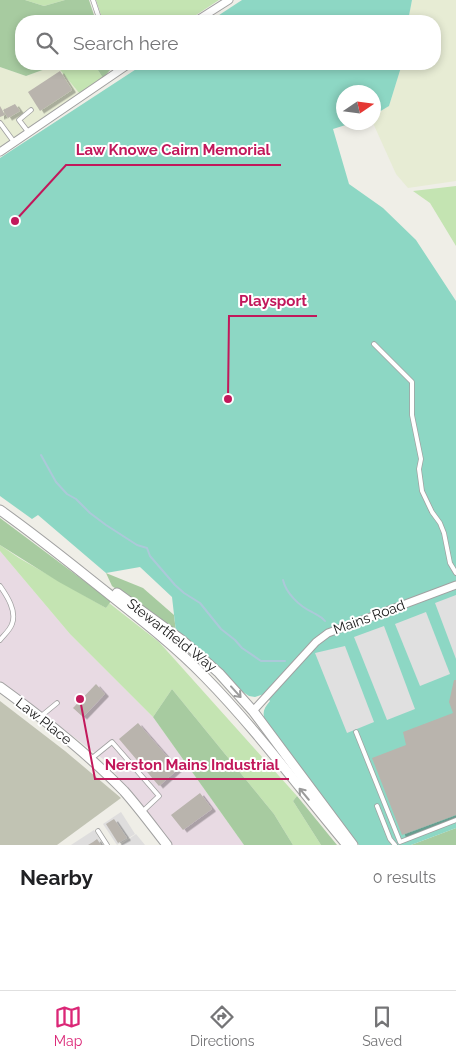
<!DOCTYPE html>
<style>
:root{--surface:#fff;--page:#f6f6f6;--text:#202124;--muted:#757577;--line:#e0e0e0;--accent:#db2777}
body{margin:0;font-family:Raleway,sans-serif;background:var(--page);color:var(--text)}
.compass{position:absolute;left:336px;top:85px;width:45px;height:45px;border-radius:50%;background:var(--surface);box-shadow:0 2px 8px #0003;rotate:77deg}
.list{margin:0;padding:0;list-style:none}
h2{display:flex;justify-content:space-between;align-items:center;height:65px;margin:0;padding:0 20px;font-size:21px}
h2 small{font-size:16px;font-weight:400;color:var(--muted)}
.icon{flex:none;width:28px;height:28px;fill:none;stroke:currentColor;stroke-width:2;stroke-linecap:round;stroke-linejoin:round}
.map{position:relative;flex:none;width:456px;height:845px;overflow:hidden}
.search{position:absolute;background:var(--surface);box-shadow:0 2px 8px #0003;left:15px;right:15px;top:15px;height:55px;display:flex;align-items:center;gap:12px;box-sizing:border-box;padding:0 18px;border-radius:20px;color:var(--muted);font-size:19px}
.sheet{height:145px;background:var(--surface)}
nav{display:flex;justify-content:space-around;align-items:center;box-sizing:border-box;height:70px;border-top:1px solid var(--line);background:var(--surface);font-size:14px;color:var(--muted)}
nav a{display:grid;justify-items:center;gap:2px}
nav .on{color:var(--accent)}
.map>svg:first-child{display:block}
.residential{fill:#dedddd}
.industrial{fill:#e8dae3}
.construction{fill:#c1c3b3}
.farmland{fill:#e7ecd4}
.grass{fill:#c4e4b2}
.forest{fill:#a7cba0}
.pitch{fill:#8dd7c4}
.parking{fill:#e0e0e0}
.lines{fill:none;stroke-linecap:round;stroke-linejoin:round}
.stream{stroke:#acc9d9;stroke-width:2}
.building{fill:#b9b4ad;filter:url(#shadow)}
.service-casing{stroke:#a1a1a1;stroke-width:5.5}
.minor-casing{stroke:#a1a1a1;stroke-width:9}
.tertiary-casing{stroke:#a1a1a1;stroke-width:11}
.service{stroke:#fff;stroke-width:4}
.minor{stroke:#fff;stroke-width:7}
.tertiary{stroke:#fff;stroke-width:9}
.oneway{stroke:#9b9b9b}
.labels{text-anchor:middle;dominant-baseline:central;stroke-width:4;stroke-linejoin:round;paint-order:stroke}
.street-label{font-size:14px;fill:#202020;stroke:#fff}
.leader{fill:none;stroke:#c2185b;stroke-width:2}
.callout-dot{fill:#c2185b;stroke:#fff;stroke-width:2}
.callout-label{font-size:15px;text-anchor:middle;font-weight:bold;fill:#c2185b;stroke:#fff;stroke-width:4;stroke-linejoin:round;paint-order:stroke}
</style>
<div class="map">
<svg width="456" height="845" viewBox="0 0 456 845">
<defs>
<filter id="shadow"><feDropShadow dx="4" dy="2.5" stdDeviation="0" flood-color="#0004"/></filter>
</defs>
<rect width="100%" height="100%" fill="#efeee7"/>
<g class="residential">
<polygon points="121,812 135,834 117,845 103,824"/>
<polygon points="94,830 103,845 71,845"/>
<polygon points="136,834 145,845 120,845"/>
</g>
<polygon class="industrial" points="0,551 70,634 153,717 244,845 169,845 107,762 0,681"/>
<polygon class="construction" points="0,701 65,751 121,798 57,845 0,845"/>
<g class="farmland">
<polygon points="412,0 456,0 456,181 408,188 396,174 373,123 374,115 389,106 402,64 435,64 435,21 408,21"/>
<polygon points="56,65 80,94 0,148 0,67 26,76"/>
</g>
<g class="grass">
<polygon points="25,0 65,0 44,6"/>
<polygon points="96,0 219,0 187,21 103,21"/>
<polygon points="59,64 94,64 103,78 80,94 56,65"/>
<polygon points="456,186 456,246 430,203 413,191"/>
<polygon points="0,545 19,558 106,608 109,603 159,642 297,796 293,801 321,845 293,845 274,814 172,689 153,717 70,634 0,551"/>
</g>
<g class="forest">
<polygon points="0,0 25,0 44,6 65,0 89,0 96,21 21,21 21,64 59,64 26,76 0,67"/>
<polygon points="94,64 110,64 111,69 103,78"/>
<polygon points="0,518 111,601 106,608 59,582 0,545"/>
<polygon points="106,573 143,588 174,615 176,632 112,586"/>
<polygon points="172,689 274,814 293,845 244,845 153,717"/>
<polygon points="297,796 337,845 321,845 293,801"/>
<polygon points="456,828 456,845 411,845"/>
</g>
<g class="pitch">
<polygon points="242,0 412,0 408,21 210,21"/>
<path d="M144,64h258l-13,42 -15,9v-23h-30v30l8,1 -19,6 16,55 34,24 33,32 40,61v527l-45,17h-52l-94,-125c-3,-8 -1,-12 5,-19l-6,-7 -9,3 -6,-1 -6,-4 -21,-22 -46,-38 -4,-35 -32,-30 -34,6 -68,-58 -6,4 -32,-23v-338z"/>
</g>
<g class="parking">
<polygon points="456,595 456,659 435,603"/>
<polygon points="426,612 450,674 420,686 395,624"/>
<polygon points="384,626 415,709 387,720 354,637"/>
<polygon points="345,646 374,722 347,733 315,653"/>
</g>
<g class="lines">
<g class="stream">
<polyline points="41,455 56,482 67,494 76,499 90,513 106,525 137,545 147,548 150,556 175,585 184,593 200,603 221,629 235,640 242,648 261,661 285,661"/>
<path d="M283,580c3,13 16,26 29,32 5,3 9,4 13,9"/>
</g>
</g>
<g class="building">
<polygon points="60,71 72,90 40,111 28,92"/>
<polygon points="15,104 20,111 8,118 3,110"/>
<polygon points="0,106 5,115 0,117"/>
<polygon points="454,680 456,680 456,815 402,835 372,758 406,745 403,732 453,713 449,702"/>
<polygon points="96,684 105,694 83,717 73,708"/>
<polygon points="138,723 178,769 159,786 119,739"/>
<polygon points="200,793 212,809 183,830 171,815"/>
<polygon points="114,819 127,838 118,843 106,824"/>
<polygon points="97,839 101,845 88,845 93,842"/>
</g>
<g class="lines">
<g class="service-casing">
<g id="service">
<polyline points="93,0 100,21"/>
<polyline points="114,64 116,72"/>
<polyline points="0,123 14,142"/>
<polyline points="29,133 19,120 31,110"/>
<polyline points="374,344 412,382 412,415 421,459 419,469 422,491 432,512 440,523 444,533 450,563 456,573"/>
<path d="M0,586c7,10 17,25 12,38 -2,6 -8,11 -12,16"/>
<polyline points="40,717 57,703"/>
<polyline points="356,732 400,842 456,820"/>
<polyline points="91,759 112,742 159,796 142,812"/>
<polyline points="377,806 390,839 395,845"/>
<polyline points="98,831 107,845"/>
</g>
</g>
<g class="minor-casing">
<g id="minor">
<polyline points="196,21 229,0"/>
<polyline points="0,152 129,64"/>
<polyline points="253,711 316,642 328,633 456,585"/>
</g>
</g>
<g class="tertiary-casing">
<g id="tertiary">
<path d="M0,510c31,22 60,45 90,69 40,32 80,62 115,98 51,52 95,112 142,168"/>
<polyline points="117,593 183,641 219,673 253,711 353,845"/>
<path d="M0,687c44,32 86,65 124,104 15,17 29,36 43,54"/>
</g>
</g>
<use href="#service" class="service"/>
<use href="#minor" class="minor"/>
<use href="#tertiary" class="tertiary"/>
</g>
<defs><path id="oneway-shaft" d="M-6 0H5M1.5-3L5.5 0L1.5 3" fill="none" stroke-width="1.6" stroke-linecap="round" stroke-linejoin="round" transform="scale(1.25)"/></defs>
<g class="oneway">
<use href="#oneway-shaft" transform="translate(236 692) rotate(48)"/>
<use href="#oneway-shaft" transform="translate(304 794) rotate(-130)"/>
</g>
<g class="labels">
<g class="street-label">
<text transform="translate(369 617) rotate(-20)">Mains Road</text>
<text transform="translate(172 635) rotate(38)">Stewartfield Way</text>
<text transform="translate(44 721) rotate(38)">Law Place</text>
</g>
</g>
<path class="leader" d="M15 221L66 165H281M228 399L229 316H317M80 699L95 779H289"/>
<g class="callout-dot">
<circle cx="15" cy="221" r="5"/>
<circle cx="228" cy="399" r="5"/>
<circle cx="80" cy="699" r="5"/>
</g>
<g class="callout-label">
<text x="173" y="155">Law Knowe Cairn Memorial</text>
<text x="273" y="306">Playsport</text>
<text x="192" y="770">Nerston Mains Industrial</text>
</g>
</svg>
<svg class="compass" viewBox="-18 -18 36 36"><path d="M0-13l5 13h-10z" fill="#e53935"/><path d="M0 13l5-13h-10z" fill="#757577"/></svg>
<div class="search"><svg class="icon" aria-label="search" viewBox="0 0 24 24"><circle cx="10" cy="10" r="6"/><path d="M15 15l6 6"/></svg>Search here</div>
</div>
<section class="sheet">
<h2>Nearby<small>0 results</small></h2>
<ul class="list">
</ul>
</section>
<nav>
<a class="on"><svg class="icon" aria-label="map" viewBox="0 0 24 24"><path d="M3 6l6-2 6 2 6-2v14l-6 2-6-2-6 2zM9 4v14M15 6v14"/></svg>Map</a>
<a><svg class="icon" aria-label="directions" viewBox="0 0 24 24"><path d="M12 3l9 9-9 9-9-9zM9 14v-3h6M13 9l2 2-2 2"/></svg>Directions</a>
<a><svg class="icon" aria-label="saved" viewBox="0 0 24 24"><path d="M7 4h10v16l-5-4-5 4z"/></svg>Saved</a>
</nav>
